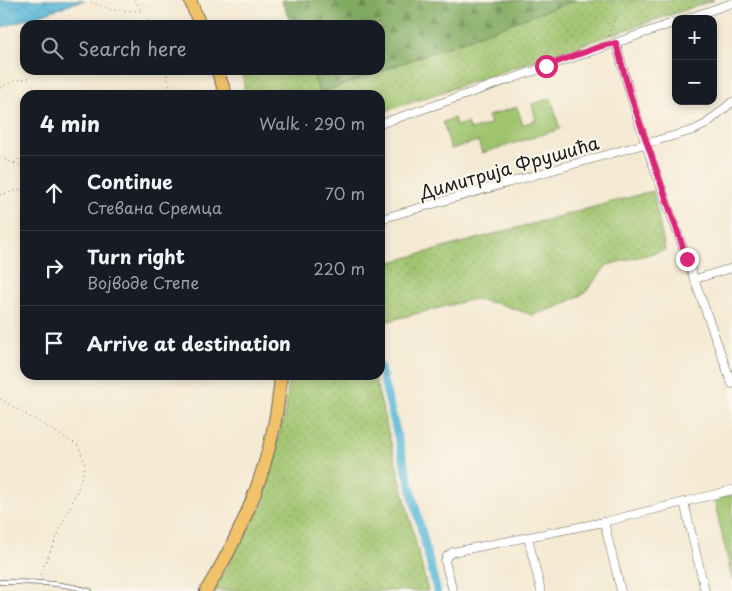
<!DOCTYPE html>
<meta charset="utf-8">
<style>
:root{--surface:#171b24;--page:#242831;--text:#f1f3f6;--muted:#9ea1a6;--line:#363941}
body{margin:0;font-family:"Playpen Sans",sans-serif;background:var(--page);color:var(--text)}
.controls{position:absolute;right:15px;top:15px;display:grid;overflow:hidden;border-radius:10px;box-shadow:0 2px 8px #0003}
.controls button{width:45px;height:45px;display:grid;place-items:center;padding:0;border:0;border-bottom:1px solid var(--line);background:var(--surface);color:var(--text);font:25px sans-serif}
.stop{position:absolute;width:15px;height:15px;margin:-11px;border:4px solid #db2777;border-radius:50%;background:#fff}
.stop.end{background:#db2777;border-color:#fff;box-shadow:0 1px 5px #0008}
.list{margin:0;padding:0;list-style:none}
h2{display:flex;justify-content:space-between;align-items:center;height:65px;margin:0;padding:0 20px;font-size:21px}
h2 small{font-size:16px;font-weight:400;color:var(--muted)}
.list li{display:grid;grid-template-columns:32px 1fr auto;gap:15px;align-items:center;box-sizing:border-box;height:75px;padding:0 20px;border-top:1px solid var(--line)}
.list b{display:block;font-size:19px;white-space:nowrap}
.list p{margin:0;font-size:16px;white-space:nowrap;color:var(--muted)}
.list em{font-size:16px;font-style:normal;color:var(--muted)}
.icon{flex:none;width:28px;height:28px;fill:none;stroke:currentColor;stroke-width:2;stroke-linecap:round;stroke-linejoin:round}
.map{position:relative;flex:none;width:732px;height:591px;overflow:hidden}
.search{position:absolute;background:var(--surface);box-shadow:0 2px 8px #0003;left:20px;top:20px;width:365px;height:55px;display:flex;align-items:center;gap:12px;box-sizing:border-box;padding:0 18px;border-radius:15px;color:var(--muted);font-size:19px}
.panel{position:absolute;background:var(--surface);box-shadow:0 2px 8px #0003;left:20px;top:90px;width:365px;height:290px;border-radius:15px}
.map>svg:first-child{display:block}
.grass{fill:url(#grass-dots);stroke:#5e7045}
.forest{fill:url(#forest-firs);stroke:#4e633e}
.garden{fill:#a0c46e;stroke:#5e7045}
.water{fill:url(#water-waves);stroke:#3c6a7a}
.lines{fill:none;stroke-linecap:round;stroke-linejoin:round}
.canal{stroke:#5bb9d9;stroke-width:8}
.lane-casing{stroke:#68645c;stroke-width:5.5}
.street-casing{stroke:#68645c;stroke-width:9}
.primary-casing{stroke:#68645c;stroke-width:14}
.path{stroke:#68645c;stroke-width:1;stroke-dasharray:1 4;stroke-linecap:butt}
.lane{stroke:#fff;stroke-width:4}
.street{stroke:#fff;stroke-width:8}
.primary{stroke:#f2c26a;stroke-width:12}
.route{stroke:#db2777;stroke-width:6}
.labels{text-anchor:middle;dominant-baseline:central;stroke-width:4.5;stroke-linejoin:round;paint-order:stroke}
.street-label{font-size:18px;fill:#1c1c1c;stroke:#fbf7ec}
</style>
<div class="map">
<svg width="732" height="591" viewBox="0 0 732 591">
<defs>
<pattern id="grass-dots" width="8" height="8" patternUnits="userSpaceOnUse" patternTransform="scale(1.25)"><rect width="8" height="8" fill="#a0c46e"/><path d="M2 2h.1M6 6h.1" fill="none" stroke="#89a85f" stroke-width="1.8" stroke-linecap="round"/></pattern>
<pattern id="forest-firs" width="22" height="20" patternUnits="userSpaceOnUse" patternTransform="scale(1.25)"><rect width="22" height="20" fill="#80aa61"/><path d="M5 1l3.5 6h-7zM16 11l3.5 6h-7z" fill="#688a4f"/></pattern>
<pattern id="water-waves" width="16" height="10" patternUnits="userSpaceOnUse" patternTransform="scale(1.25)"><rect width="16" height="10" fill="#5bb9d9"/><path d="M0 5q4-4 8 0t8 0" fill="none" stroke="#4f9eba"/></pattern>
</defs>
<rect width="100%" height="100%" fill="#fbf7ec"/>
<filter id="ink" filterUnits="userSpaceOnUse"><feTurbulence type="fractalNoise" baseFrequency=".02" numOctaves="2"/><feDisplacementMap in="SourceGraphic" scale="10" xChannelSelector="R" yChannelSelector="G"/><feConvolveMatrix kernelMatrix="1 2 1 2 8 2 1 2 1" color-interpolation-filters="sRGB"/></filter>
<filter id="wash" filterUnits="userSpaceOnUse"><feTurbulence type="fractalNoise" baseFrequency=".0096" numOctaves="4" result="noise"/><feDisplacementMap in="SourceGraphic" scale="20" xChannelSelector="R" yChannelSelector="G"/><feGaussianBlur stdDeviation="1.12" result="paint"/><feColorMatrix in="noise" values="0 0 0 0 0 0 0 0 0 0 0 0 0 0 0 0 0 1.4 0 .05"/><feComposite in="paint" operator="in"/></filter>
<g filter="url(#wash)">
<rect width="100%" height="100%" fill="#f4e9d2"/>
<g class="grass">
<polygon points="575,0 714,0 380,113 380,95 246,95 245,93 242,70 311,70 321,93"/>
<polygon points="653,191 665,250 607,265 585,293 558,307 532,315 500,304 474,299 380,323 380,265"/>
<polygon points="288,375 374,375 428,591 213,591 264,501 287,402"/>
</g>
<polygon class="forest" points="281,0 575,0 320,93 311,70 380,70 380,25 292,25"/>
<g class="garden">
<polygon points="551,98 560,129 482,153 478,141 451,149 443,122 454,118 456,126 467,123 470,130 491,124 488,116 517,107 523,125 536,120 532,104"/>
<polygon points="732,495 732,579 714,499"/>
</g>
<polygon class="water" points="0,0 84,0 0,28"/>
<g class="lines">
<polyline class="canal" points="380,367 437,591"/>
</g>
</g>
<g filter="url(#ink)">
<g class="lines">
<g class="lane-casing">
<path id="lane" d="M0,582c31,0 60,0 90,9"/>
</g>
<g class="street-casing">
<g id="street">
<polyline points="686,19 732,3"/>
<polyline points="616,43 630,94 646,145 732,384"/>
<polyline points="380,124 676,22"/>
<polyline points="380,219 694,130 706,124 732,102"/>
<polyline points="695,279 732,268"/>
<polyline points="684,502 705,591"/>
<polyline points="604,522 621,591"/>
<polyline points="528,538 541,591"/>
<polyline points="453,591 445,561 447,556 453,552 604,522 732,490"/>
</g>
</g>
<g class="primary-casing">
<g id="primary">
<polyline points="190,0 200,25"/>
<polyline points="217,70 226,95"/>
<path d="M206,591c42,-67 69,-137 75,-216"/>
</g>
</g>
<g class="path">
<polyline points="134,0 148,18 150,25"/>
<polyline points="91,2 111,10 142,11"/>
<polyline points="609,36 609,32 618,13"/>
<polyline points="165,70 169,83 171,95"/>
<polyline points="0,88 16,80 29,78"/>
<polyline points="0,158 25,167"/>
<polyline points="14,163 25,155"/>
<polyline points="0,195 25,188"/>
<polyline points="0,399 79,446 85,465 78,489 39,577"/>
</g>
<use href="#lane" class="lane"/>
<use href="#street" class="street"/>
<use href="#primary" class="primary"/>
</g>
</g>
<g class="lines" filter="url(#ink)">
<polyline class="route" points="546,66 602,46 616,43 630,94 687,259"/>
</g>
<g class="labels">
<g class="street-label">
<text transform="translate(509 167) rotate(-16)">Димитрија Фрушића</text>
</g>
</g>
</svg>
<div class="controls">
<button>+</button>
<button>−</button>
</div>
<div class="stop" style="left:546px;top:66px"></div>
<div class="stop end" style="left:687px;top:259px"></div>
<div class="search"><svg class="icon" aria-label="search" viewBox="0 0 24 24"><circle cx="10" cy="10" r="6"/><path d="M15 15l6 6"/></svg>Search here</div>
<section class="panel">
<h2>4 min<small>Walk · 290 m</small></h2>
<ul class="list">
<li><svg class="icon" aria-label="ahead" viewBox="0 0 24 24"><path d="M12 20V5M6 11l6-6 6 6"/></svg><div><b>Continue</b><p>Стевана Сремца</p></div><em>70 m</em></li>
<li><svg class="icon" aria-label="right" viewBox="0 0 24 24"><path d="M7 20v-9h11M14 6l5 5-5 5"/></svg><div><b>Turn right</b><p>Војводе Степе</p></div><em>220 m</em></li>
<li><svg class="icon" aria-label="arrive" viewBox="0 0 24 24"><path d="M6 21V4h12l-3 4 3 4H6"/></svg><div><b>Arrive at destination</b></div></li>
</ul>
</section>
</div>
